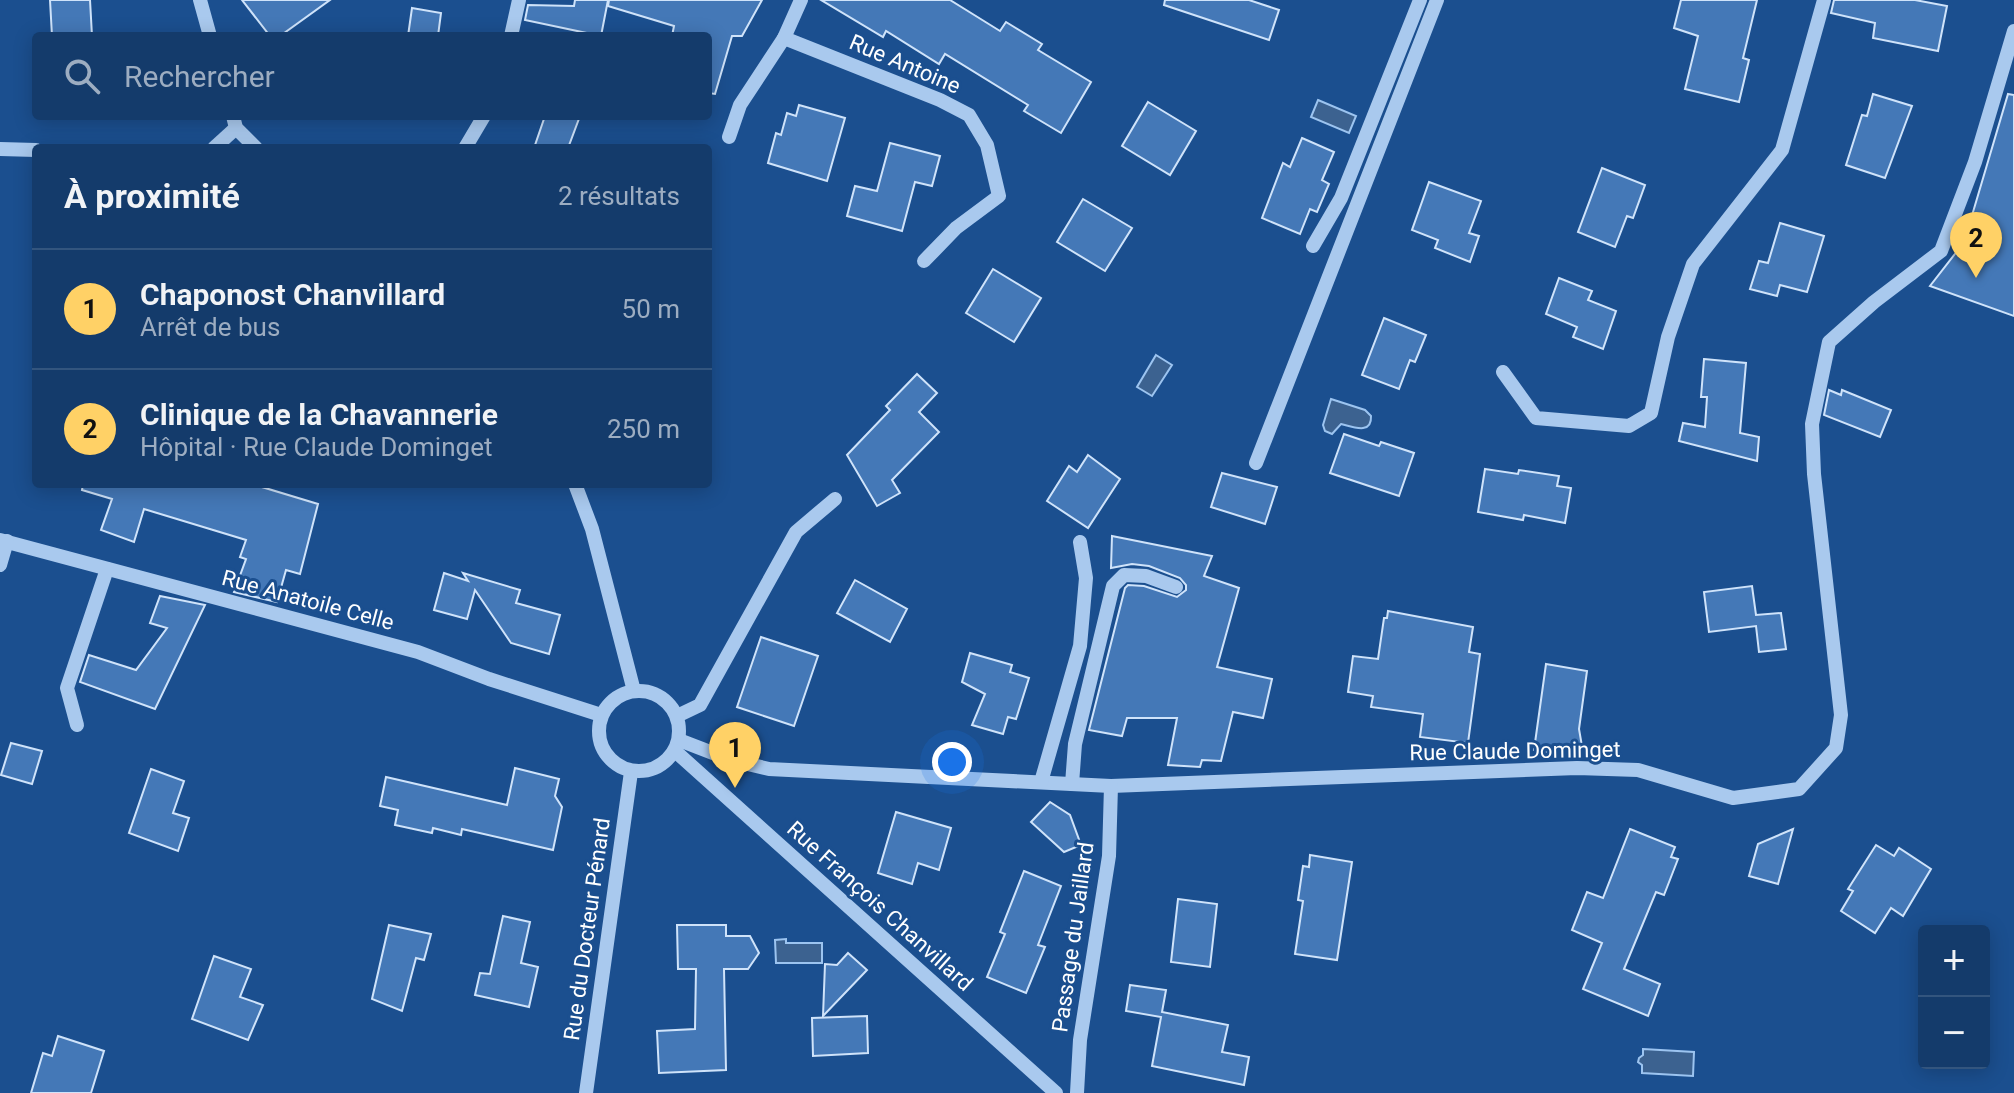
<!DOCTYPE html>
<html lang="fr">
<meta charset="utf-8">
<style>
:root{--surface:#143b6b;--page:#1d4271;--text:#f1f3f6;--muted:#9dadc1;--line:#33557e;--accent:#ffd166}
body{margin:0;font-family:Roboto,sans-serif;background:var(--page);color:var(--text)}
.controls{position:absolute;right:24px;bottom:24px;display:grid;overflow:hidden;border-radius:8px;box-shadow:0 4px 20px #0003}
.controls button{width:72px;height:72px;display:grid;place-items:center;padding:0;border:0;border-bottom:2px solid var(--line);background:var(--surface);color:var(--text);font:40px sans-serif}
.you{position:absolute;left:952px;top:762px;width:28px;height:28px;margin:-20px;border:6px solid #fff;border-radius:50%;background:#1a73e8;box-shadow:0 0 0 12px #1a73e833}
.badge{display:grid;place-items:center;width:52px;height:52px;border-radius:50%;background:var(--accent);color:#111;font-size:26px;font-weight:700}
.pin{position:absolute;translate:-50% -66px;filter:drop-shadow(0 2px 4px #0008)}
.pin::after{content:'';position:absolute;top:42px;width:28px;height:24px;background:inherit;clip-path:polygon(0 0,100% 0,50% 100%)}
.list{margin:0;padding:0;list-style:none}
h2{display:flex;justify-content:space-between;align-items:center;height:104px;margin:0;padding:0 32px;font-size:34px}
h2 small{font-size:26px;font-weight:400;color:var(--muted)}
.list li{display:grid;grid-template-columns:52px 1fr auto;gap:24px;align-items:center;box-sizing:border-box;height:120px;padding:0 32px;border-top:2px solid var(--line)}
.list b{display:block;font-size:30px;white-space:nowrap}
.list p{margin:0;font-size:26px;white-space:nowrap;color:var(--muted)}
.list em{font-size:26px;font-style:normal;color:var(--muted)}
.icon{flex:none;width:44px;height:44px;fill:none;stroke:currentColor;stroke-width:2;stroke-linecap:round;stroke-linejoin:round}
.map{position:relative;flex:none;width:2014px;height:1093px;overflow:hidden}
.search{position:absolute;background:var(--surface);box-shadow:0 4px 20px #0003;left:32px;top:32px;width:680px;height:88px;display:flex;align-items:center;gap:20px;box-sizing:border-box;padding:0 28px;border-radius:8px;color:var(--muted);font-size:30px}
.panel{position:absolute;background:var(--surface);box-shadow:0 4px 20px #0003;left:32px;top:144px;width:680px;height:344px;border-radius:8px}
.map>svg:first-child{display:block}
.water{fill:#3c6290;stroke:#9cc4f0;stroke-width:2}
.building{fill:#4478b7;stroke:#cfe3fa;stroke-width:2}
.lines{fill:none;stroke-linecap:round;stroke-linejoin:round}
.minor{stroke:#a9c9ee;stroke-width:14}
.labels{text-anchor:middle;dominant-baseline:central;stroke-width:6;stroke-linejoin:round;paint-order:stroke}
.street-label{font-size:22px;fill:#fff;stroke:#1b4f8f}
</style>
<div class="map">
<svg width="2014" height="1093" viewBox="0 0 2014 1093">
<rect width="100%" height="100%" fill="#1b4f8f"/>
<g class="water">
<polygon points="1318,100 1356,116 1349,133 1311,117"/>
<polygon points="1156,355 1172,365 1152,396 1137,387"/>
<path d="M1331,399l34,11 6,6c1,19 -18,11 -30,8l-9,10 -7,-3 -2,-6z"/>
<polygon points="786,939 786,943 822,943 822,963 776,963 775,940"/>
<polygon points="1643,1049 1694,1052 1693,1076 1642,1073 1642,1065 1638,1062 1639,1058 1643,1055"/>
</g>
<g class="building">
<polygon points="50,0 90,0 92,36 52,36"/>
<polygon points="242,0 330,0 280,36 270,36"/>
<polygon points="575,0 608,0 601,36 525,20 528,5 574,6"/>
<polygon points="609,0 762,0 742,36 732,36 715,94 708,93 708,36 672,36 674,26 608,6"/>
<polygon points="821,0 950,0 1000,31 1006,22 1042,44 1038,50 1091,82 1061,133 1024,111 1028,105 945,54 939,64 886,31 883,37"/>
<polygon points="1165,0 1249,0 1279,10 1269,40 1164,5"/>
<polygon points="1681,0 1757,0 1743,58 1749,60 1739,102 1685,89 1698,36 1674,28"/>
<polygon points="1834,0 1915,0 1947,6 1938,51 1873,38 1875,23 1831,13"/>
<polygon points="412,8 441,13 438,36 408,36"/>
<polygon points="1873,94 1912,106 1885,178 1846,165 1862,115 1867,116"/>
<polygon points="2008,94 2014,95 2014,316 1930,286 1958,250 1968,229"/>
<polygon points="1148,102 1196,131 1170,175 1122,146"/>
<polygon points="799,105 845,118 827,181 768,163 776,133 781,135 787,113 796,116"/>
<polygon points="545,116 580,116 568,148 534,148"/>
<polygon points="1302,138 1334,152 1322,180 1329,184 1317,212 1310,209 1300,234 1262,218 1283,163 1290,167"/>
<polygon points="890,143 940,156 932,186 915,182 902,231 847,216 855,186 877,191"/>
<polygon points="1602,168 1645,185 1633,218 1627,216 1615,247 1578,232"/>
<polygon points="1429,182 1481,201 1469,233 1479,236 1470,262 1435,248 1438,240 1412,230"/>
<polygon points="1083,199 1132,228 1105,271 1057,242"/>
<polygon points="1780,223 1824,236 1807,292 1780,285 1777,296 1750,289 1759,261 1768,263"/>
<polygon points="993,269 1041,298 1014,342 966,313"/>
<polygon points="1559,278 1592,291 1588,300 1616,311 1603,349 1573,337 1577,327 1546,314"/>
<polygon points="1384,318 1426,335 1415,362 1410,360 1399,389 1362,375"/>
<polygon points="1704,359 1746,363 1740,433 1759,437 1757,461 1679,441 1683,423 1705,427 1707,397 1701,397"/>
<polygon points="917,374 937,393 919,412 939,432 892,480 900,493 877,506 847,455 890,410 886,406"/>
<polygon points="1829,390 1841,395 1842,390 1891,410 1880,437 1824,415"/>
<polygon points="1344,434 1379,446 1381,442 1414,453 1399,496 1330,473"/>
<polygon points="1088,455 1120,479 1088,528 1047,501 1069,466 1077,472"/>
<polygon points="1485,469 1518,474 1519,470 1559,476 1557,486 1571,488 1565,523 1524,515 1523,520 1478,512"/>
<polygon points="1222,473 1277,487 1265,524 1211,507"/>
<polygon points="83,484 252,484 318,504 300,574 286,570 277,602 234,592 246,559 240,557 246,540 144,509 134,542 101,530 112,499 82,490"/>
<polygon points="1112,536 1212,556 1204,576 1239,588 1217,667 1272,679 1263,718 1233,712 1221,761 1202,760 1200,767 1168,765 1177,718 1127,718 1122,736 1089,730 1125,588 1128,585 1144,586 1177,597 1186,590 1186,585 1180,578 1149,566 1132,564 1111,568"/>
<polygon points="444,573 468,581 463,573 520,590 516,603 560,615 549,654 511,643 475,590 467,619 434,610"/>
<polygon points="855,580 907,609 890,642 837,613"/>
<polygon points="1752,586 1756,615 1781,613 1786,649 1759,652 1756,626 1709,632 1704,592"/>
<polygon points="160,596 205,605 155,709 80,682 89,655 136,670 167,628 150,623"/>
<polygon points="1388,611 1473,627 1469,652 1480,654 1468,743 1420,737 1423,714 1371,707 1373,696 1348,692 1353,656 1378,659 1384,618 1387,618"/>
<polygon points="761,637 818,656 794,726 737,707"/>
<polygon points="970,653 1012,665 1010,672 1029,678 1016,719 1008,717 1003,734 972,725 985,694 962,682"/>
<polygon points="1546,664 1587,671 1579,729 1584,758 1534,750"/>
<polygon points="11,743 42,751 32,784 1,775"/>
<polygon points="515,768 559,779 555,796 562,807 553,850 462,829 461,835 433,828 432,833 395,825 398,810 380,806 386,777 507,805"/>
<polygon points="151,769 184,781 173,813 189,818 178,851 129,833"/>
<polygon points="1050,802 1070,815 1081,845 1064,852 1031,822"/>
<polygon points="896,812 951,828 939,870 918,863 912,884 878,873"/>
<polygon points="1630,829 1675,847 1671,857 1678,859 1664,895 1656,892 1624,969 1660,984 1648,1016 1583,989 1602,943 1572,930 1587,892 1603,898"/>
<polygon points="1793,829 1778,884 1749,876 1758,844"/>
<polygon points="1876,845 1894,856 1899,848 1931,869 1903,916 1891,908 1875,933 1841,911 1853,891 1848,889"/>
<polygon points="1310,855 1352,862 1337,960 1295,954 1303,901 1298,900 1303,866 1309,867"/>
<polygon points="1024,871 1061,886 1038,945 1045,947 1026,993 987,977 1005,934 1000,932"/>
<polygon points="1178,899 1217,904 1210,967 1171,962"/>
<polygon points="503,916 530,922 521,963 538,967 529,1007 475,995 480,973 490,974"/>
<polygon points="389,925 431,934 424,960 416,958 402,1011 372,999"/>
<polygon points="677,925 726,925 726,936 750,936 759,953 748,969 724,969 726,1070 659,1073 657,1031 695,1029 696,969 678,969"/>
<polygon points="848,953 867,970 823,1016 825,964 837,965"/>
<polygon points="214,956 251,969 240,997 263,1005 248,1040 192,1019"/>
<polygon points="1130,985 1166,990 1162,1012 1228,1025 1222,1052 1249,1057 1244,1085 1152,1066 1161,1017 1126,1011"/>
<polygon points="867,1016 868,1053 813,1056 812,1018"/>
<polygon points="58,1036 104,1051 91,1093 31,1093 43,1053 52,1056"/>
</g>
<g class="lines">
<g class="minor">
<polyline points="200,0 210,36"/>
<polyline points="511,36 519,0"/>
<polyline points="784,38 940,100 969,115 987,145 999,196 956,228 924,261"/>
<polyline points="233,116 236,128 256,148"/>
<polyline points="729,137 740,105 784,38 801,0"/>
<polyline points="214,148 236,128"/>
<polyline points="465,148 484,116"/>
<polyline points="0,149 36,150"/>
<polyline points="1313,246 1341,198 1420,0"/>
<polyline points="1503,372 1536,418 1629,426 1651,413 1668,337 1693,264 1782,150 1824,0"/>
<polyline points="1256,463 1437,0"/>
<polyline points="575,484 592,529 634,691"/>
<polyline points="0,540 418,652 489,679 601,715"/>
<polyline points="0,565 7,541"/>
<circle cx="639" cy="731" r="40"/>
<polyline points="677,716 700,705 796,532 835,499"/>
<polyline points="77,725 67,688 107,569"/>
<polyline points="679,740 731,760 769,769 1111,786 1577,768 1638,770 1733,798 1799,789 1836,748 1841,715 1814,474 1812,424 1829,342 1874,302 1941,251 1975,162 2014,31"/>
<polyline points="675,751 1056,1093"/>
<polyline points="1041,782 1080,646 1086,578 1080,542"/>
<polyline points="1072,784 1075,744 1113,586 1124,575 1146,576 1176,587"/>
<polyline points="586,1093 631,772"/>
<polyline points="1077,1093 1080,1040 1109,856 1111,786"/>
</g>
</g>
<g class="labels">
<g class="street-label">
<text transform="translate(905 64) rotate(23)">Rue Antoine</text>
<text transform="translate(308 600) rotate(15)">Rue Anatoile Celle</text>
<text transform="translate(1515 751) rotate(-1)">Rue Claude Dominget</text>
<text transform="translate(880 906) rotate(42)">Rue François Chanvillard</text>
<text transform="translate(587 929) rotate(-82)">Rue du Docteur Pénard</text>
<text transform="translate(1073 937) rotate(-82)">Passage du Jaillard</text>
</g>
</g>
</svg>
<div class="controls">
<button>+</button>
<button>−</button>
</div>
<div class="you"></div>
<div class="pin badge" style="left:735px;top:788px">1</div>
<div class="pin badge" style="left:1976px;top:278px">2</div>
<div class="search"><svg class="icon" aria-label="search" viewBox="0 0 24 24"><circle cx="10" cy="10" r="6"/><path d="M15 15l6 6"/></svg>Rechercher</div>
<section class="panel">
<h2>À proximité<small>2 résultats</small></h2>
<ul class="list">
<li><span class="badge">1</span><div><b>Chaponost Chanvillard</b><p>Arrêt de bus</p></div><em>50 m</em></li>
<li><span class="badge">2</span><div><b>Clinique de la Chavannerie</b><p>Hôpital · Rue Claude Dominget</p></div><em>250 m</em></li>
</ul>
</section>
</div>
